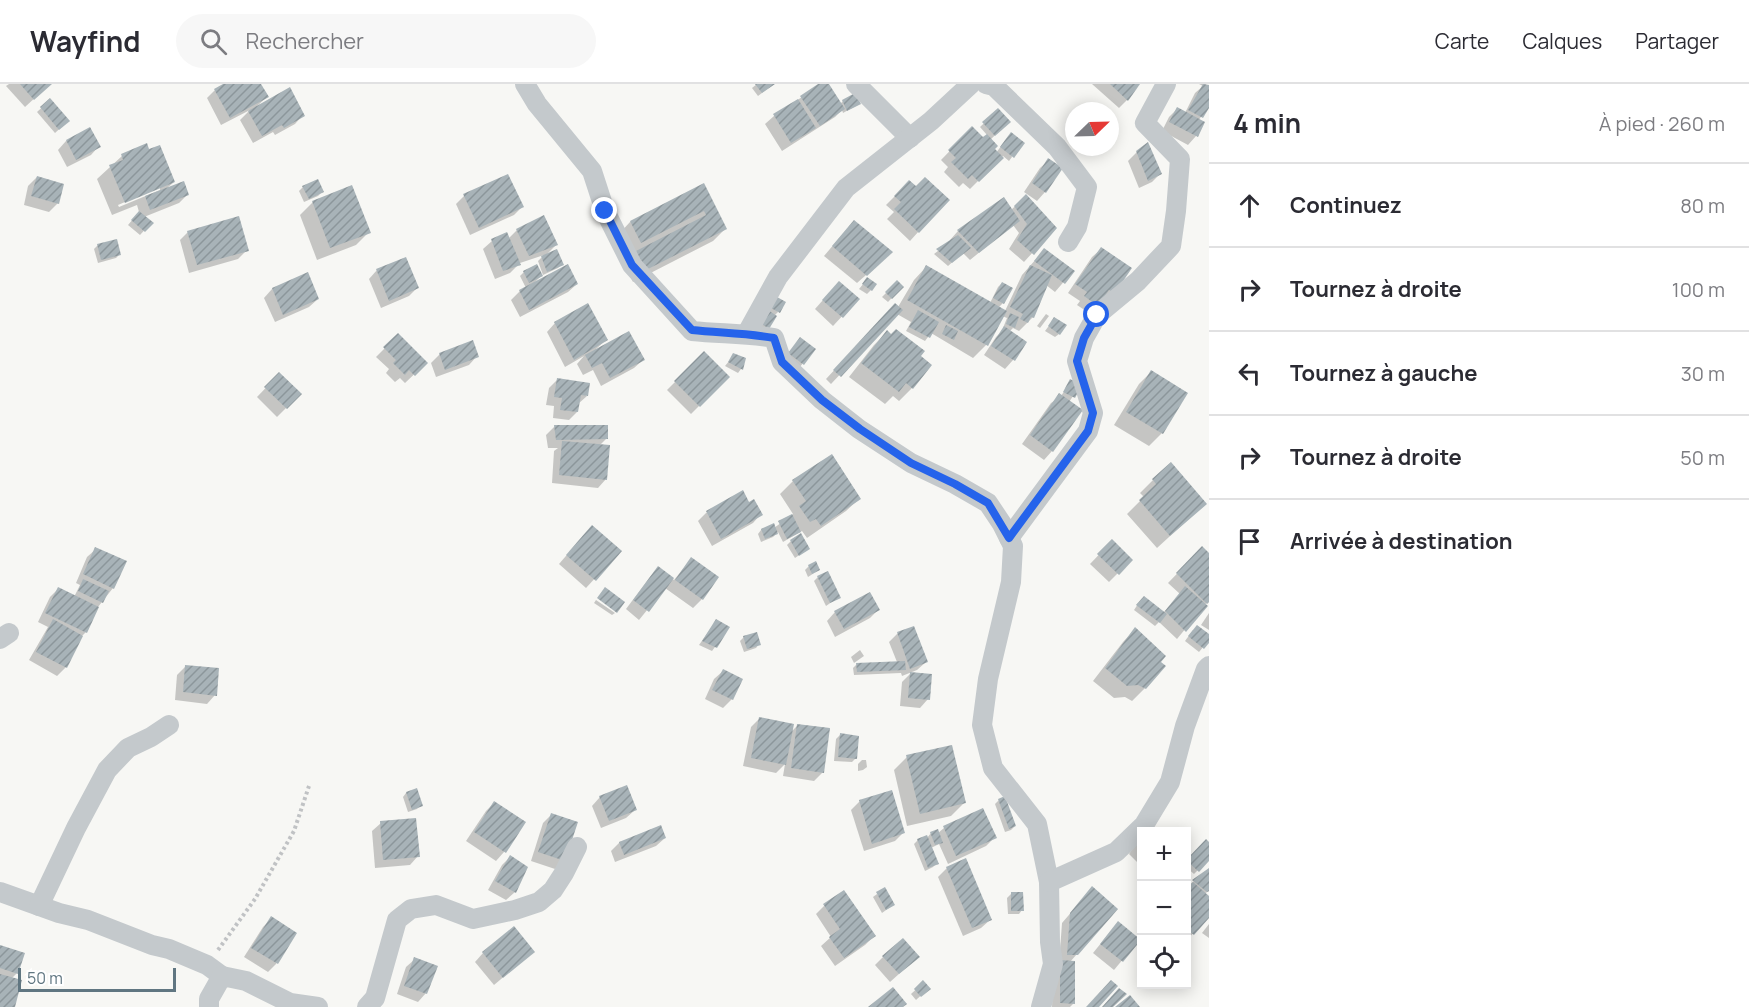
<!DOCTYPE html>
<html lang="fr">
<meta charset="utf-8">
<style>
:root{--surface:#fff;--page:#f7f7f7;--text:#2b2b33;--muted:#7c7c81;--line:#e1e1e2}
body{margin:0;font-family:Manrope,sans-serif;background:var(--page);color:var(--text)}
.controls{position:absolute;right:18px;bottom:18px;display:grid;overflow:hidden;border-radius:0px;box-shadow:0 3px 15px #0003}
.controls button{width:54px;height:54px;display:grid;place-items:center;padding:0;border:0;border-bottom:2px solid var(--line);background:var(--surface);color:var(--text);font:30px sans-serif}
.compass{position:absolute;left:1065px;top:18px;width:54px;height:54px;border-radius:50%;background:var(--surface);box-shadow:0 3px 15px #0003;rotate:67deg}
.scale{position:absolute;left:18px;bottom:15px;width:158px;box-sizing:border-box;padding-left:6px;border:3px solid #607681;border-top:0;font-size:16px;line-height:21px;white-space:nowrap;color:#607681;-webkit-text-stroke:4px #fff;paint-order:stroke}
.stop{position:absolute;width:18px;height:18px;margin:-14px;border:4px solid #2563eb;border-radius:50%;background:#fff}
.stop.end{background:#2563eb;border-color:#fff;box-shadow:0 2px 6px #0008}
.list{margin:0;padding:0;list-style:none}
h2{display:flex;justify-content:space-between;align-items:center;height:78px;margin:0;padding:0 24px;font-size:26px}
h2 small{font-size:20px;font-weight:400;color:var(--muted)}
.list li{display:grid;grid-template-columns:39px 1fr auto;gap:18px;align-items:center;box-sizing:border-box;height:84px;padding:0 24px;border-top:2px solid var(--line)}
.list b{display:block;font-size:22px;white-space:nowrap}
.list em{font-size:20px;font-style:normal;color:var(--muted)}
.icon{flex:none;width:33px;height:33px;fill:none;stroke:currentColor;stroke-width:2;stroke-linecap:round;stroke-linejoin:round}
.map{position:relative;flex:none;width:1209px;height:923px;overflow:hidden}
header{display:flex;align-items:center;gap:36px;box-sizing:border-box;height:84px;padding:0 30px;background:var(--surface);border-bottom:2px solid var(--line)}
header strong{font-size:28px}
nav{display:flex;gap:33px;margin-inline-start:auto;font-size:21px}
.search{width:420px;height:54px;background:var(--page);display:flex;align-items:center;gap:15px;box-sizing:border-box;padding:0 21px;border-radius:33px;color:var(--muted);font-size:22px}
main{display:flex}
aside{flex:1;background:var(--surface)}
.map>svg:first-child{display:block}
.shadow{fill:#0003;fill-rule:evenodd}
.building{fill:url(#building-hatch)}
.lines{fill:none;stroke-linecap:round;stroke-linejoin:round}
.path{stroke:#c0c2c4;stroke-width:4;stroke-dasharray:3 3;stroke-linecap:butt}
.minor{stroke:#c4c9cc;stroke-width:20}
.route{stroke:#2563eb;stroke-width:8}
</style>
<header>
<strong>Wayfind</strong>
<div class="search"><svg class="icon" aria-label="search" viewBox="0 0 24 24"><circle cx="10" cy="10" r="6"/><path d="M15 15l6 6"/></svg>Rechercher</div>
<nav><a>Carte</a><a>Calques</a><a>Partager</a></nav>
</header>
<main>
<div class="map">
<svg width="1209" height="923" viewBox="0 0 1209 923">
<defs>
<pattern id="building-hatch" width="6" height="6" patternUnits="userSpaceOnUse" patternTransform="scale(1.5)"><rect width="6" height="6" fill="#a8b3b8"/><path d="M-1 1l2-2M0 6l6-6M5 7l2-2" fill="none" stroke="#8c969b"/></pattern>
</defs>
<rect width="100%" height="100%" fill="#f7f7f4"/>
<g class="shadow">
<polygon points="9,0 50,0 25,23 6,2"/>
<polygon points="226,0 260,0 267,13 257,22 303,31 295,40 275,51 273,48 253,59 240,36 250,26 221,41 207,14 215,6"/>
<polygon points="757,0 774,0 758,12 752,4"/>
<polygon points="821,0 827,0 840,20 843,17 859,20 843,29 842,26 835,33 782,67 765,40 774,32"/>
<polygon points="1092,0 1138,0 1127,16 1119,24"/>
<polygon points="1199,0 1205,0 1209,3 1209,20 1199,36 1196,52 1188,61 1162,47 1169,33 1177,25 1185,29 1195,9 1203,2"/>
<polygon points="50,16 68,37 55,49 37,28"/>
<polygon points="998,26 1009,38 990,56 993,65 996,69 1007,54 1012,73 1009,77 1003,72 970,105 963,99 959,103 944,88 948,83 941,76 972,44 983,55 987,51 980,43"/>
<polygon points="90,45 99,62 91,71 67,83 58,66 66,57"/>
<polygon points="1137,68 1160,90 1152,98 1139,104 1128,77"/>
<path d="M122,72l52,26 -8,7 22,5 -9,9 -35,14 7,6 -11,12 -12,-10 11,-13 -2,-7 -25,10 -15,-36zM160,103v3l-41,17 -1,-2z"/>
<polygon points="1049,76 1045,108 1037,117 1024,108 1040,84"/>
<polygon points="37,93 58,119 49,128 24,121 28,102"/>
<polygon points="909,98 916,104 947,116 910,157 887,135 894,128 886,121"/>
<polygon points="703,101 726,144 713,157 633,198 624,181 637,167 628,171 618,151 630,138"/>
<polygon points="303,103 322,108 318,112 304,118 299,107"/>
<polygon points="464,112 522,123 514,131 470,151 456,120"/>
<polygon points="1026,112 1055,144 1024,178 1009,165 1019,149 1013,141 970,176 963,169 948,182 934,170 951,157 950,156 958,147 1003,115 1011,126"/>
<polygon points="313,118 369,148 356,161 317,176 300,131"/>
<polygon points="517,146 556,161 546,171 562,180 558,184 543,191 538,177 544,171 520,179 510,189 495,195 483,165 492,157 506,150 508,155"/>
<polygon points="846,146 883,176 857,199 824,172"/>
<polygon points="188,148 247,166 238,175 189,189 180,156"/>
<polygon points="98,161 120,170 116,174 98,179 94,165"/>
<polygon points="1101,165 1130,185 1106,217 1089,229 1077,221 1080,217 1068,209 1092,173"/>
<polygon points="1044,166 1073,187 1055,208 1046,201 1033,233 1019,247 1013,244 1009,248 1025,258 1013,276 1005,285 984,271 996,253 1004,245 1003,244 1007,234 1002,232 986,261 973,274 931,249 925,257 906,247 911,238 897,230 831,300 826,295 887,229 898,223 914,196 926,183 990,219 998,203 1002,199 1003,219 998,224 1005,227 1022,191"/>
<polygon points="377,186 417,204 409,212 381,224 369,195"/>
<polygon points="524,188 541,192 534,199 577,200 568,208 520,233 511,216 520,207 526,204 520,192"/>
<polygon points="897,198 902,203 888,218 882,213"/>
<polygon points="864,199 871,206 867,210 859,205"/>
<polygon points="272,205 318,215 309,223 275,238 264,214"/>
<polygon points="831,207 858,215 833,242 815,225"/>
<polygon points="773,218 778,228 774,232 768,244 757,244"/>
<polygon points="1046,230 1049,232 1040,244 1037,242"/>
<polygon points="1054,235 1059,250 1055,253 1045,247"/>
<polygon points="555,239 606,256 596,265 643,276 634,284 601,302 593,286 583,291 577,280 584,272 565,283 547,248"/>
<polygon points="887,248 919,273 912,304 899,317 893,312 885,320 849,293 874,261"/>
<polygon points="398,251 426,279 405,299 400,294 395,298 386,289 389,285 376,273"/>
<polygon points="797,259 814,266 799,284 785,273"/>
<polygon points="704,269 728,293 691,330 667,306"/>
<polygon points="440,270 477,272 469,281 436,293 431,279"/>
<polygon points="734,271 741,285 738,289 725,282"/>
<polygon points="1151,288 1186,309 1162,349 1149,362 1114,341 1139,300"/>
<polygon points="279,290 300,310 277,333 257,313"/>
<polygon points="557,296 587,312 578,320 577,328 569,336 553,334 554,322 546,321 549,304"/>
<polygon points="1071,297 1080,302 1069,318 1052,367 1044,376 1022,360 1051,319 1061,312"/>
<polygon points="555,342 607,354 599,362 606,395 598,404 552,399 554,367 558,364 548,364 546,351"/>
<polygon points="1153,396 1192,432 1157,464 1127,430 1144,413 1140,409"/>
<polygon points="793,397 859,415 846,427 807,454 802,447 783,458 778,448 773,453 761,458 758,450 761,446 774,444 793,430 780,410"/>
<polygon points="742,408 748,420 761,430 753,439 712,462 698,437 706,429"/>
<polygon points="584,451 620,467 586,504 559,480"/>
<polygon points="791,457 808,465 795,474 787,461"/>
<polygon points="1112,457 1131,476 1109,498 1090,480"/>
<polygon points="1202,464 1209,471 1209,516 1177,555 1159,538 1155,542 1134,526 1140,517 1163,529 1180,510 1168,499"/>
<polygon points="96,465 113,504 98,523 86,548 82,552 66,583 57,592 29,576 48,543 38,538 50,513 58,505 74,513 80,501 76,499 87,473"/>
<polygon points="691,475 717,493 702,515 693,524 665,504 639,536 626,525 650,493 658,484 674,496"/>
<polygon points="809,482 819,486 808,493 805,486"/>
<polygon points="818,493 839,513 826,522 814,497"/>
<polygon points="596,516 615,529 612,531 594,519"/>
<polygon points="878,526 870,534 835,553 827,537 835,528"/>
<polygon points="1209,529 1209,546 1201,541"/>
<polygon points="716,537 715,563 712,567 699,561"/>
<polygon points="1135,545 1145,604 1132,617 1125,613 1114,614 1093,597 1123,558"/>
<polygon points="1193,546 1209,552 1209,556 1199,568 1185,557"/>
<polygon points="898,549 926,578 917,586 902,592 901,589 854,591 853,584 857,580 897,578 889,558"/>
<polygon points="744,553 759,560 756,564 744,568 740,557"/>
<polygon points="860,566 864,572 854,579 851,573"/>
<polygon points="186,582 215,611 207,620 175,616 177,591"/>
<polygon points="723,587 732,615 723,624 705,615 714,595"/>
<polygon points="911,589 928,615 920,624 900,622 902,598"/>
<polygon points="759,635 791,648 797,642 823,688 814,697 783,692 785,680 776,689 743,682 751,643"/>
<polygon points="840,651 856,674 852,678 834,677 836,655"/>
<polygon points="907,673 964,719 951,732 907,742 894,686"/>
<polygon points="862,676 866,676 867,683 863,686 858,687 858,680"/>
<polygon points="416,706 421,721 417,725 408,728 403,713 406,709"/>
<polygon points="600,713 635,726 626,734 601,744 592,722"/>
<polygon points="999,716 1015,742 1011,746 1005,748 995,720"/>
<polygon points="860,717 903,749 895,757 864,767 851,726"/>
<polygon points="494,719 524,739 504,768 496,777 466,757 486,727"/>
<polygon points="552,730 564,776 555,785 531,777 543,739"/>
<polygon points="381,739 418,772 410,781 375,784 372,747"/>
<polygon points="944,744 995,753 986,762 948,780 939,760 931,764 937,779 933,783 925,787 914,760 918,756 927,754 931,749 938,749"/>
<polygon points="665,754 656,762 615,778 611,767 619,759"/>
<polygon points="1139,755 1142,757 1142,783 1129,770"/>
<polygon points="1206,757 1209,760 1209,775 1194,790 1186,783 1186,777"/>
<polygon points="510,773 515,808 506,816 488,806 502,781"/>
<polygon points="947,784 990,836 981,844 963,852 938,793"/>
<polygon points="1209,786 1209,807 1204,810 1209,814 1209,832 1186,857 1186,803"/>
<polygon points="1092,804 1077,870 1070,878 1074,919 1070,923 1052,923 1053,886 1059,880 1062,839"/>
<polygon points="877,810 893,821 882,829 873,813"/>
<polygon points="1011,810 1022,826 1019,830 1008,830 1007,814"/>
<polygon points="824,822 874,852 865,861 835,882 821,862 831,853 816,830"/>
<polygon points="272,834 295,849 276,880 268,888 244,873 263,843"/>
<polygon points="1209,840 1209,854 1202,849"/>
<polygon points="1110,848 1139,856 1114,886 1093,869"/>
<polygon points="0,863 17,889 11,895 14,923 0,923"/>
<polygon points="533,868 494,901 475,878 483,869"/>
<polygon points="883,873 909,881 890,898 875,881"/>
<polygon points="415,875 426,909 418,918 397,910 406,883"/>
<polygon points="923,899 928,905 916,916 911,910"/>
</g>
<g class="building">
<polygon points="20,0 52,0 34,16"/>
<polygon points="223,0 261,0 269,13 230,34 214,5"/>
<polygon points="755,0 775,0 762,9"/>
<polygon points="818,0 829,0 845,25 820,42 800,12"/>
<polygon points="1110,0 1140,0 1128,17"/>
<polygon points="1203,0 1209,1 1209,24 1203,34 1188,26"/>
<polygon points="290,3 305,32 284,44 282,41 262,52 248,27"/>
<polygon points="855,9 861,20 847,27 842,16"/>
<polygon points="50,14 70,37 59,46 40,23"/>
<polygon points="798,15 816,44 791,59 773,30"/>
<polygon points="1177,23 1205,38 1198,53 1169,38"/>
<polygon points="998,24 1011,38 995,52 982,38"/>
<polygon points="972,42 983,53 987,50 998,62 995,65 1004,74 979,98 972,91 968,95 951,78 956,74 948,66"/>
<polygon points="90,43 101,63 76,76 66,56"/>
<polygon points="1011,48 1025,59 1014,74 1000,63"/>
<polygon points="1148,58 1162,90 1148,97 1136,67"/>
<polygon points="147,59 149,65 160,61 175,98 125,119 109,81 123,76 121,70"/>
<polygon points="1048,74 1063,84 1046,109 1032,99"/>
<polygon points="508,90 524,123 479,144 463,110"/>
<polygon points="37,92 64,100 59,120 31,112"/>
<polygon points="925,93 950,116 919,149 894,125 901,118 894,112 909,96 916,102"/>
<polygon points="318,95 324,108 309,115 302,102"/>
<polygon points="184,97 189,111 150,126 145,112"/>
<polygon points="704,99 727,145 646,186 636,167 706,131 704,127 641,159 630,137"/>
<polygon points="352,101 371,149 330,164 312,117"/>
<polygon points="1026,110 1057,144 1034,171 1017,156 1027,140 1014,122"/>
<polygon points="1004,113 1020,137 979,169 957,146"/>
<polygon points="139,127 154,139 145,148 131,136"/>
<polygon points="544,131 558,161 529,172 516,145"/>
<polygon points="239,132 249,167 197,181 187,147"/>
<polygon points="854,136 893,168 867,192 832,162"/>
<polygon points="507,148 521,181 503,187 491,155"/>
<polygon points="958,151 971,164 952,179 936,165"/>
<polygon points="117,155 121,171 101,176 97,160"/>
<polygon points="1101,163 1132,184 1115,209 1109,206 1098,222 1084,212 1087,208 1075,200"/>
<polygon points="1044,164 1075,187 1065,200 1034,177"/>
<polygon points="557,165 564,181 547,188 541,172"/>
<polygon points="406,173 419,204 389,217 376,185"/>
<polygon points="537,180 543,192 529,199 523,187"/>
<polygon points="568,180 578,200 529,226 519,206"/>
<polygon points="926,181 1007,227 988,262 907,216"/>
<polygon points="1030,181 1052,191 1034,234 1031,233 1028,239 1020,235 1023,230 1010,223"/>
<polygon points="308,188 319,215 283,231 272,204"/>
<polygon points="867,193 877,200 872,207 862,200"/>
<polygon points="897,196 904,203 892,215 885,208"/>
<polygon points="839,197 860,215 843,234 822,216"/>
<polygon points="1002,198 1013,204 1004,220 993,214"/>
<polygon points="777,213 786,218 780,229 771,224"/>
<polygon points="588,219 608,256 574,276 554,238"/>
<polygon points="895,219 903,226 841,293 833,286"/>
<polygon points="768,226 777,232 769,245 760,239"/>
<polygon points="918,226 939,238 930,254 909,243"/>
<polygon points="1010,229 1019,233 1015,244 1006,240"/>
<polygon points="1054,233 1067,241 1060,251 1048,242"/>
<polygon points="946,241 958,247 954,256 942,250"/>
<polygon points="1004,242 1027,258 1015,277 991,262"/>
<polygon points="896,245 925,267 921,272 932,281 913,305 906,299 899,308 861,279 887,246 891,250"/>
<polygon points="629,247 645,276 610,294 602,279 592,284 585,271"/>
<polygon points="398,249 428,279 415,292 409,286 405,291 393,279 396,276 383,263"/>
<polygon points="800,253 816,265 804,281 788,269"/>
<polygon points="473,256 479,273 445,286 439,269"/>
<polygon points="704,267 730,293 700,323 674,297"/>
<polygon points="733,269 746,274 743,286 728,278"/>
<polygon points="1151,286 1188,309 1163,350 1126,328"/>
<polygon points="279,288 302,310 287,325 264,303"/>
<polygon points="557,294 590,299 588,312 581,311 578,328 560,326 562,314 554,313"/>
<polygon points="1070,295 1082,301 1075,314 1063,308"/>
<polygon points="1059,309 1083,326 1053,368 1030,351"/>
<polygon points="554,341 608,341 608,355 556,356"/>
<polygon points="562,357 610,361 607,396 559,391"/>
<polygon points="832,370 861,415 821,442 816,435 810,438 799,422 806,417 792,396"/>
<polygon points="1171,378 1207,420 1170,452 1139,416 1156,400 1152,395"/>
<polygon points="743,406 749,418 754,415 763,431 721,455 706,427"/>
<polygon points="792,430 801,448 787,455 778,437"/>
<polygon points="774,439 778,450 765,455 761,445"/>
<polygon points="592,441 622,467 596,497 566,471"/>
<polygon points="801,449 810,465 799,472 790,456"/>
<polygon points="1112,455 1133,476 1119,491 1097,470"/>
<polygon points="1202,462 1209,469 1209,518 1207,520 1176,489"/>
<polygon points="95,463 127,477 114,505 83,490"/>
<polygon points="691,473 719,493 703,516 675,496"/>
<polygon points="816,477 820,486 812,490 808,481"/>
<polygon points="658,482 674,494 649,528 633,516"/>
<polygon points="828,487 841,514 830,519 817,492"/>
<polygon points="83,495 109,507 103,519 78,507"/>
<polygon points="1185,502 1208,522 1186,548 1165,527"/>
<polygon points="58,503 99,523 87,549 45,529"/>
<polygon points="605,503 625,518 617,529 597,514"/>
<polygon points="870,508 880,526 844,545 834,527"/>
<polygon points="1144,512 1167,530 1160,539 1136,521"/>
<polygon points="53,535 83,552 67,584 36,568"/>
<polygon points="716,535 730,543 717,564 702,557"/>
<polygon points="1197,541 1209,550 1209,559 1204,565 1188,552"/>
<polygon points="914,542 928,578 910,585 897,548"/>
<polygon points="1135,543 1166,572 1161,578 1166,582 1146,605 1138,601 1127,602 1105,584"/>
<polygon points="757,548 761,561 747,565 743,552"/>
<polygon points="905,577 906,586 857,588 856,579"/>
<polygon points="185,581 219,584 217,612 183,608"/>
<polygon points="723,585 743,595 733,616 712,606"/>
<polygon points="910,588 932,590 930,616 908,614"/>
<polygon points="759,633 794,640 786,681 751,674"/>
<polygon points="797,640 830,644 824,689 791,684"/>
<polygon points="840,649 859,652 857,675 838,673"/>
<polygon points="952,661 966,719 920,730 906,671"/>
<polygon points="627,701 637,726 609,737 599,712"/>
<polygon points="417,704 423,722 412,726 406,708"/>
<polygon points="892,706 905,749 872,760 859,716"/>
<polygon points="1005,712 1016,742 1009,745 998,715"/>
<polygon points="494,717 526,738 506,769 474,748"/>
<polygon points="983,724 997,754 956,772 943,742"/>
<polygon points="551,729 578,738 565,777 538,768"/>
<polygon points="416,734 420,773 383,776 380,737"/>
<polygon points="661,741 666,754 624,771 619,758"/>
<polygon points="938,745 943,759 935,761 930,748"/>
<polygon points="927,751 939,780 928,784 917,755"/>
<polygon points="1206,755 1209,758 1209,777 1199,788 1186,776"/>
<polygon points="510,771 528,783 516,809 495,797"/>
<polygon points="966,774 992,836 972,844 946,783"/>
<polygon points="1209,784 1209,807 1207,808 1192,796"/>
<polygon points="1193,798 1209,812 1209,834 1194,851 1186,845 1186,805"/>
<polygon points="1092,802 1118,825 1078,871 1067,871 1070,829"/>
<polygon points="885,803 895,821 886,826 876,808"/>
<polygon points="844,806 876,852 844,874 829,853 840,845 823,820"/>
<polygon points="1011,808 1023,808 1024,827 1011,827"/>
<polygon points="271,832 297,849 278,880 251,864"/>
<polygon points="1118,837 1141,856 1123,878 1100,860"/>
<polygon points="514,842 535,868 503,894 482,868"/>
<polygon points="903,854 920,873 899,890 882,872"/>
<polygon points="0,861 25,869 18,890 0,884"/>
<polygon points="414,873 438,882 427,910 404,902"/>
<polygon points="1060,876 1075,877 1075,920 1060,919"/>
<polygon points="0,890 22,896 15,923 0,923"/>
<polygon points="923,896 931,905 921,913 914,905"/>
<polygon points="1111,896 1118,902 1099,923 1086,923"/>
<polygon points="893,903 907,920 903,923 868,923"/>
<polygon points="1119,904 1127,910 1113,923 1102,923"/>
<polygon points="1130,911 1140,923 1115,923"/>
</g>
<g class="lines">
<polyline class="path" points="218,866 255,815 294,747 309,702"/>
<g class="minor">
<path d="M525,0l12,20 55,67 13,40 27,54 60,66c28,3 54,2 82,7l8,24 40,38 37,29 52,34 44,21 33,19 14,21 11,22 -2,36 -23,97 -6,46 11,43 44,56 12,58 1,60 3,22 -12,43"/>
<polyline points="856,0 910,54"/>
<polyline points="986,0 994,2 1057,63 1087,103 1077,143 1068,158"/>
<polyline points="747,249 778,193 846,104 931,37 971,0"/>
<polyline points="1009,454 1088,347 1093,329 1077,277 1084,254 1097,231 1138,197 1171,162 1176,127 1180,75 1145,39 1166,0"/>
<polyline points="0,555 9,549"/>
<polyline points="1049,798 1116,768 1144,741 1170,698 1185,642 1206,585 1209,582"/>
<polyline points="0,808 59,829 88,836 152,861 169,865 207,881 222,892"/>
<polyline points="39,822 76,744 107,686 128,664 151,653 169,641"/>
<polyline points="209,923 209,915 222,892 246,897 290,919 318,923"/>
<polyline points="367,923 375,914 397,836 411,825 436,821 473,835 515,826 539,818 553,806 564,789 577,763"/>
</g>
</g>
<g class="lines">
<path class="route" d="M605,127l27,54 60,65c27,3 54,3 82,8l8,24 40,38 38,29 51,34 44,21 33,19 21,35 79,-107 5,-18 -16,-52 7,-23 13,-23"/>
</g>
</svg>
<div class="controls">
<button>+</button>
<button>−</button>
<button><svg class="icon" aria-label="locate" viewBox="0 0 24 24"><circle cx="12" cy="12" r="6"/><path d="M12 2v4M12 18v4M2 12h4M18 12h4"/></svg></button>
</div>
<svg class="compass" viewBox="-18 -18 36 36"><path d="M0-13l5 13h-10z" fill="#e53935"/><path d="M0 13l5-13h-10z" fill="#7c7c81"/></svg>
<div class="scale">50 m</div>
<div class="stop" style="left:1097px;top:231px"></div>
<div class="stop end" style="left:605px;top:127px"></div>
</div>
<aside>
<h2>4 min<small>À pied · 260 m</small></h2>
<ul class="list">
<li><svg class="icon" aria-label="ahead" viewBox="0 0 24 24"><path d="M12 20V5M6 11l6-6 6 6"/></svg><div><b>Continuez</b></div><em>80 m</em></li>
<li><svg class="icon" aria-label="right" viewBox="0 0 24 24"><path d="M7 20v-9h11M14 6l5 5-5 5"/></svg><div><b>Tournez à droite</b></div><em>100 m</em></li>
<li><svg class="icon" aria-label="left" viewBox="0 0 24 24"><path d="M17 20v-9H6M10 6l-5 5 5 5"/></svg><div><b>Tournez à gauche</b></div><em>30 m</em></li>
<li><svg class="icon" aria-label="right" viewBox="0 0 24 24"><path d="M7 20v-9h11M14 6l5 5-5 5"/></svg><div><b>Tournez à droite</b></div><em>50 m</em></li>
<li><svg class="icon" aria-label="arrive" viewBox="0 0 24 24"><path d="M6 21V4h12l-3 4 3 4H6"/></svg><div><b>Arrivée à destination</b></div></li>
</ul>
</aside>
</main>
